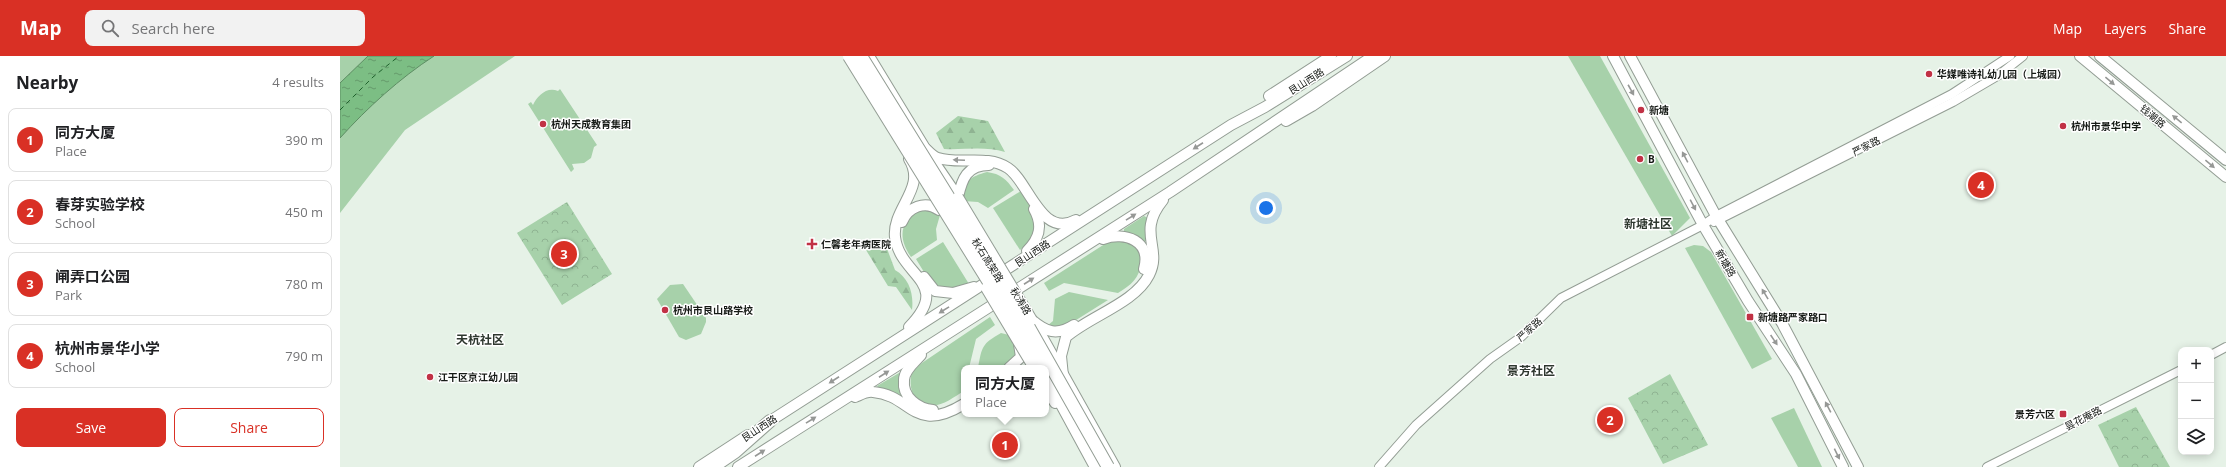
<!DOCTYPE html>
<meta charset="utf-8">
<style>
:root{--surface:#fff;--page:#f2f2f2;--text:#202124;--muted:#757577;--line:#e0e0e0;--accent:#d93025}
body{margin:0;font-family:"Open Sans","Noto Sans SC",sans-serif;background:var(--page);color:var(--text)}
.controls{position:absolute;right:12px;bottom:12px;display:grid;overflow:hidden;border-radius:8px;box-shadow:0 2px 10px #0003}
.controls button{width:36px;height:36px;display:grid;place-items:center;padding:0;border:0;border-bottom:1px solid var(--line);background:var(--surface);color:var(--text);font:20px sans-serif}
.you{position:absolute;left:926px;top:152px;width:14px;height:14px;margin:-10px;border:3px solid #fff;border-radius:50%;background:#1a73e8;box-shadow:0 0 0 6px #1a73e833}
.badge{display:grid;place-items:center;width:26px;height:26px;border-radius:50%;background:var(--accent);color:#fff;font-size:13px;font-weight:700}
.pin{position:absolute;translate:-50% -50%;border:2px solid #fff;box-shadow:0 1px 4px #0006}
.popup{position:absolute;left:621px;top:309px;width:88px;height:52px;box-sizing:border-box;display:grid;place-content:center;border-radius:8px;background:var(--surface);filter:drop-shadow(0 1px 3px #0005);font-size:13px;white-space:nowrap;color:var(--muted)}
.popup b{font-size:15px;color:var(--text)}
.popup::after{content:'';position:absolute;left:50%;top:100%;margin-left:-8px;border:8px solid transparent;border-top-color:var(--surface)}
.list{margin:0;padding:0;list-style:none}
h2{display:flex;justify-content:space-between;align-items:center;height:52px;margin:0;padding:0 16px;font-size:17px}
h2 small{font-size:13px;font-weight:400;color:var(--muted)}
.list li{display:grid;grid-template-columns:26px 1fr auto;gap:12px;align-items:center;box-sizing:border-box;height:64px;margin:0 8px 8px;padding:0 8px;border:1px solid var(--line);border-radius:8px}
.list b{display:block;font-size:15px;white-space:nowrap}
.list p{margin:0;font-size:13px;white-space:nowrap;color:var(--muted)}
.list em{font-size:13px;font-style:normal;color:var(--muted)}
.actions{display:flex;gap:8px;padding:12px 16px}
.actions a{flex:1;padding:9px 0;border:1px solid var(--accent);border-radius:8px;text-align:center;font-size:14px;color:var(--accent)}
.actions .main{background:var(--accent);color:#fff}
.icon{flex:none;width:22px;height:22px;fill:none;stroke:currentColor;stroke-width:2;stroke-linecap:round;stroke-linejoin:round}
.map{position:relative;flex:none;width:1886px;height:411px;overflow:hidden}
header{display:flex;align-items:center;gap:24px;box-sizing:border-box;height:56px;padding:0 20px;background:var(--accent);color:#fff}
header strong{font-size:19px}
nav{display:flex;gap:22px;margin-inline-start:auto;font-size:14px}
.search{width:280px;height:36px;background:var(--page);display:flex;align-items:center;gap:10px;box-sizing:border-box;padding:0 14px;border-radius:8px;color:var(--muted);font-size:15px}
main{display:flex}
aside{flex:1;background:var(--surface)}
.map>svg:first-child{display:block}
.grass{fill:#a7d1aa}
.forest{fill:url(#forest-firs)}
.park{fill:url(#park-crowns)}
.water{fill:url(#water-ripples);stroke:#5d8d63}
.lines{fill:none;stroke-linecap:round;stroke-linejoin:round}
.ferry{stroke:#1f632d;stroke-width:1;stroke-dasharray:5 4;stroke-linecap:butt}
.minor-casing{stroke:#939d94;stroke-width:10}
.major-casing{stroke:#939d94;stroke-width:12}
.highway-casing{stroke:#939d94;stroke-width:14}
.minor{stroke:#fff;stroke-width:8}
.major{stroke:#fff;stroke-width:10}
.highway{stroke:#fff;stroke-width:12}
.major-bridge-casing{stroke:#939d94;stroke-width:12;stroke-linecap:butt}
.highway-bridge-casing{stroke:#939d94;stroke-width:14;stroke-linecap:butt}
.major-bridge{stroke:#fff;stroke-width:10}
.highway-bridge{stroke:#fff;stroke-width:12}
.oneway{fill:#969896}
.poi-dot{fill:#c13145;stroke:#fff;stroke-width:1.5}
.labels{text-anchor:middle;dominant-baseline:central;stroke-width:3;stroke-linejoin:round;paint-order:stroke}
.poi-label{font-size:10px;font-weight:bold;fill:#161a16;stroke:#fff;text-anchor:start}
.street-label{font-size:10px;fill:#161a16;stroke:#fff}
.quarter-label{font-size:12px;font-weight:bold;fill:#2e372f;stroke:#fff}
</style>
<header>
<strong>Map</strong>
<div class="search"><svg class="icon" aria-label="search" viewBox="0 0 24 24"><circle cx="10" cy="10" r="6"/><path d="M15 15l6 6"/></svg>Search here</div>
<nav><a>Map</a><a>Layers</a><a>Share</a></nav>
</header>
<main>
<aside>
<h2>Nearby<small>4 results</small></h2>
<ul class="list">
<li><span class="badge">1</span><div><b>同方大厦</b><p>Place</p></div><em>390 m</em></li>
<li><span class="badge">2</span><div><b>春芽实验学校</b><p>School</p></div><em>450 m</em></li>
<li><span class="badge">3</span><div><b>闸弄口公园</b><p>Park</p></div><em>780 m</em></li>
<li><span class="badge">4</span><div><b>杭州市景华小学</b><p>School</p></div><em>790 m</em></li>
</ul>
<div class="actions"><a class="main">Save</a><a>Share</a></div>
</aside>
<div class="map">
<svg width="1886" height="411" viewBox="0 0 1886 411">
<defs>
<pattern id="forest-firs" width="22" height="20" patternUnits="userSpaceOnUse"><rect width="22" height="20" fill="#a7d1aa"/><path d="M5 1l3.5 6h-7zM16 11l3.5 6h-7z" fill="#8fb392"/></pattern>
<pattern id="park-crowns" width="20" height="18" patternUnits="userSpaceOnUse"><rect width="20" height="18" fill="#a7d1aa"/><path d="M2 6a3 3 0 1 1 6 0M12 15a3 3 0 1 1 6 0" fill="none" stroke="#8fb392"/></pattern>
<pattern id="water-ripples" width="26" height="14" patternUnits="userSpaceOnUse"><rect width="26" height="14" fill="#7cbe84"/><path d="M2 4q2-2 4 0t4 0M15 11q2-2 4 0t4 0" fill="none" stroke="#659a6b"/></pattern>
</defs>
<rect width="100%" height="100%" fill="#e6f2e7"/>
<g class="grass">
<polygon points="0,0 175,0 65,74 0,157"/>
<polygon points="1228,0 1260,0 1350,162 1332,180"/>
<path d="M220,33l37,56 -3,2 -3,11 -7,5 -12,1 2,5 -3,3 -43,-68 3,-2 2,3c4,-9 14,-19 25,-14z"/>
<path d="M647,116c14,2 19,7 27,18l-26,18 -10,-6 -15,-1c-5,-18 9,-25 24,-29z"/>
<path d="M681,135c14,22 24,39 -1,59l-27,-42z"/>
<path d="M582,153l15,3 3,3 -4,14 1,11 -26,17c-14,-21 -11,-36 11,-48z"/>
<polygon points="804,160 808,162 805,177 806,185 803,186 784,177 784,173"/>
<path d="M780,182c5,2 10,4 14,7 6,5 7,10 7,17 -1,16 -10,23 -23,31l-54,-10 -15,8 -5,-8 67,-43z"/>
<path d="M603,186l26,42c-32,12 -37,1 -53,-25z"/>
<polygon points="1354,189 1363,190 1371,196 1432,303 1412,313 1345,192"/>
<polygon points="343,228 366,262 366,266 361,278 346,284 339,281 317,243 330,229"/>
<polygon points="729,236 768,244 725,271 707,270 713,265 715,243"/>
<path d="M650,261l5,8 -19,14 -7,29h-5v23c-10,6 -20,14 -32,15 -20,2 -25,-23 -19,-37z"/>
<path d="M661,277l8,2 9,13c-2,21 -25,20 -40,20 4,-22 4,-24 23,-35z"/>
<polygon points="559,317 562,318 564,343 540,334 537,330"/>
<polygon points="1454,352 1482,411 1458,411 1431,362"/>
</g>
<g class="forest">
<path d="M618,60l30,5 17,31c-20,-6 -40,-2 -61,-3l-8,-16z"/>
<path d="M543,182l12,32c14,8 19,24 17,40l-16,-23 -8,-1 -22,-36z"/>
</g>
<g class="park">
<polygon points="227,146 272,218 222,249 177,177"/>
<polygon points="1330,318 1368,389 1323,408 1288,342"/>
<polygon points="1796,351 1830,411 1779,411 1758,369"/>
</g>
<path class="water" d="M28,0h66c-34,22 -67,52 -94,82v-55z"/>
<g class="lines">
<polyline class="ferry" points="0,54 33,21 59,0"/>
<g class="minor-casing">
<g id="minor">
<polyline points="1374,166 1613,46 1659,19 1683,0"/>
<polyline points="1871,299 1886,291"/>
<polyline points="1039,411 1076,369 1150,303 1181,281 1221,242 1363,169 1376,160 1612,38 1670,0"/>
<polyline points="1647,411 1841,314"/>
</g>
</g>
<g class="major-casing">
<g id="major">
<polyline points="529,0 588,97 618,141"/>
<polyline points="1273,0 1363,169 1408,245 1456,318 1503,411"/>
<polyline points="1290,0 1376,160 1442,267 1518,411"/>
<polyline points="1740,0 1886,121"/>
<polyline points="1760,0 1886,104"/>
<polyline points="929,40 991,0"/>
<polyline points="946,65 972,50 1045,0"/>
<path d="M586,93c3,3 8,8 12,9 23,7 48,-4 70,10 21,14 33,71 68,52"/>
<path d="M569,103c18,29 -17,49 -14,78 5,40 58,45 14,90"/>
<path d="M618,141c4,-18 9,-32 31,-32"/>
<path d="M562,166c6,-15 23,-22 37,-12"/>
<path d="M763,183c22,-8 49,2 41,30"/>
<path d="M687,195c13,-13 16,-26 7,-42"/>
<polyline points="584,221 595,235 613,237 634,231"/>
<path d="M692,264c14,12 25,16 42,5"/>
<polyline points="695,268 775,411"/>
<path d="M581,299c-6,7 -17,15 -17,25 -2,17 14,29 29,30"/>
<polyline points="669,312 681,301 679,288"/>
<path d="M723,320l-2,-20 5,-19c24,-21 69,-34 83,-62 14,-27 -13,-42 14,-75"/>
<polyline points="706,332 715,347"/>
<path d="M515,341c5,-2 12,-6 18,-5 39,3 40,43 91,12"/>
<polyline points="424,369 891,69 925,51 1007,0"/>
<polyline points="359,411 408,379"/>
<polyline points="398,411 830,136 1033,0"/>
</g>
</g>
<g class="highway-casing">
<g id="highway">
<polyline points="706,319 756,411"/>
<polyline points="373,411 395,396 430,365"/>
</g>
</g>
<use href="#minor" class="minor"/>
<use href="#major" class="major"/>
<use href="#highway" class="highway"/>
<g class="major-bridge-casing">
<g id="major-bridge">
<polyline points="618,141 692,264"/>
<polyline points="646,232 694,312"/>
</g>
</g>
<g class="highway-bridge-casing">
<g id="highway-bridge">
<polyline points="509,0 702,312"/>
<polyline points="521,0 683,261 768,411"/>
</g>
</g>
<use href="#major-bridge" class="major-bridge"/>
<use href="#highway-bridge" class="highway-bridge"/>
</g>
<defs><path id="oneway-solid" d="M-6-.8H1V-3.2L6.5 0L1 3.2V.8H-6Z"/></defs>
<g class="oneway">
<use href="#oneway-solid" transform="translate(1770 25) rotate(40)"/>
<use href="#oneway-solid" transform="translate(1291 34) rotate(61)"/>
<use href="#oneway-solid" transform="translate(1837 63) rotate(-141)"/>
<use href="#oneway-solid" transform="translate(858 90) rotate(147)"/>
<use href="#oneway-solid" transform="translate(1345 101) rotate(-118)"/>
<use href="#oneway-solid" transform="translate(619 104) rotate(-178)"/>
<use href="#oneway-solid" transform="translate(1870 108) rotate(40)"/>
<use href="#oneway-solid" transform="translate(1353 149) rotate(62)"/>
<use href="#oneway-solid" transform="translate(791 161) rotate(-32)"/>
<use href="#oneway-solid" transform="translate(689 225) rotate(-33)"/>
<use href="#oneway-solid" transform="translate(1425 238) rotate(-121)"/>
<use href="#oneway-solid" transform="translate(604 254) rotate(148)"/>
<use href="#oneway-solid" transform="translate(1434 284) rotate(56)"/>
<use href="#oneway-solid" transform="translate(544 318) rotate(-33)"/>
<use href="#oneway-solid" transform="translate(494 324) rotate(147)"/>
<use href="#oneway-solid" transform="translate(1488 351) rotate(-118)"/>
<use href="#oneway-solid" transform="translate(471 364) rotate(-32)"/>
<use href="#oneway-solid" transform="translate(420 397) rotate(-33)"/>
<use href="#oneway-solid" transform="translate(1497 398) rotate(64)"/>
</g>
<g class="poi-dot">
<circle cx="1589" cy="18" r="4"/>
<circle cx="1301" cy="54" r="4"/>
<circle cx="203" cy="68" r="4"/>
<circle cx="1723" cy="70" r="4"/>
<circle cx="1300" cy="103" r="4"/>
<path d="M470 182h4v4h4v4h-4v4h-4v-4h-4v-4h4z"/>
<circle cx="325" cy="254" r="4"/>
<rect x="1406" y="257" width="8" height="8" rx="2"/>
<circle cx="90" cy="321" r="4"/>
<rect x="1719" y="354" width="8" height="8" rx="2"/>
</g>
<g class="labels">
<g class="poi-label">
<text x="1597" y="18">华媒唯诗礼幼儿园（上城园）</text>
<text x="1309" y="54">新塘</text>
<text x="211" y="68">杭州天成教育集团</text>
<text x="1731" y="70">杭州市景华中学</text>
<text x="1308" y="103">B</text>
<text x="481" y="188">仁馨老年病医院</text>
<text x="333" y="254">杭州市艮山路学校</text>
<text x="1418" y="261">新塘路严家路口</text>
<text x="98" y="321">江干区京江幼儿园</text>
<text x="1715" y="358" text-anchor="end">景芳六区</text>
</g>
<g class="street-label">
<text transform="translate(966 25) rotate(-32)">艮山西路</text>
<text transform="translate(1813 60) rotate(40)">钱潮路</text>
<text transform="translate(1526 90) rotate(-27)">严家路</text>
<text transform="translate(692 197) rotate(-33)">艮山西路</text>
<text transform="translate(648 204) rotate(58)">秋石高架路</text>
<text transform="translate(1386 207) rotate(60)">新塘路</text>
<text transform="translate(681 245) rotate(59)">秋涛路</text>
<text transform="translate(1189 273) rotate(-42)">严家路</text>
<text transform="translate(1743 362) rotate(-27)">昙花庵路</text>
<text transform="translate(419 372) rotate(-33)">艮山西路</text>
</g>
<g class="quarter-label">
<text x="1308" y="167">新塘社区</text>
<text x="140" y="283">天杭社区</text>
<text x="1191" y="314">景芳社区</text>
</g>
</g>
</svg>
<div class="controls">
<button>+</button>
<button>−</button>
<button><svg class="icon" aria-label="layers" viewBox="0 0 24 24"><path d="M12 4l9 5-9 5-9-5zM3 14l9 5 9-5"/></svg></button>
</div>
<div class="you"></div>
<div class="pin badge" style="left:665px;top:389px">1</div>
<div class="popup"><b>同方大厦</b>Place</div>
<div class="pin badge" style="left:1270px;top:364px">2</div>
<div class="pin badge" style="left:224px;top:198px">3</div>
<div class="pin badge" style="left:1641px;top:129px">4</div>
</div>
</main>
